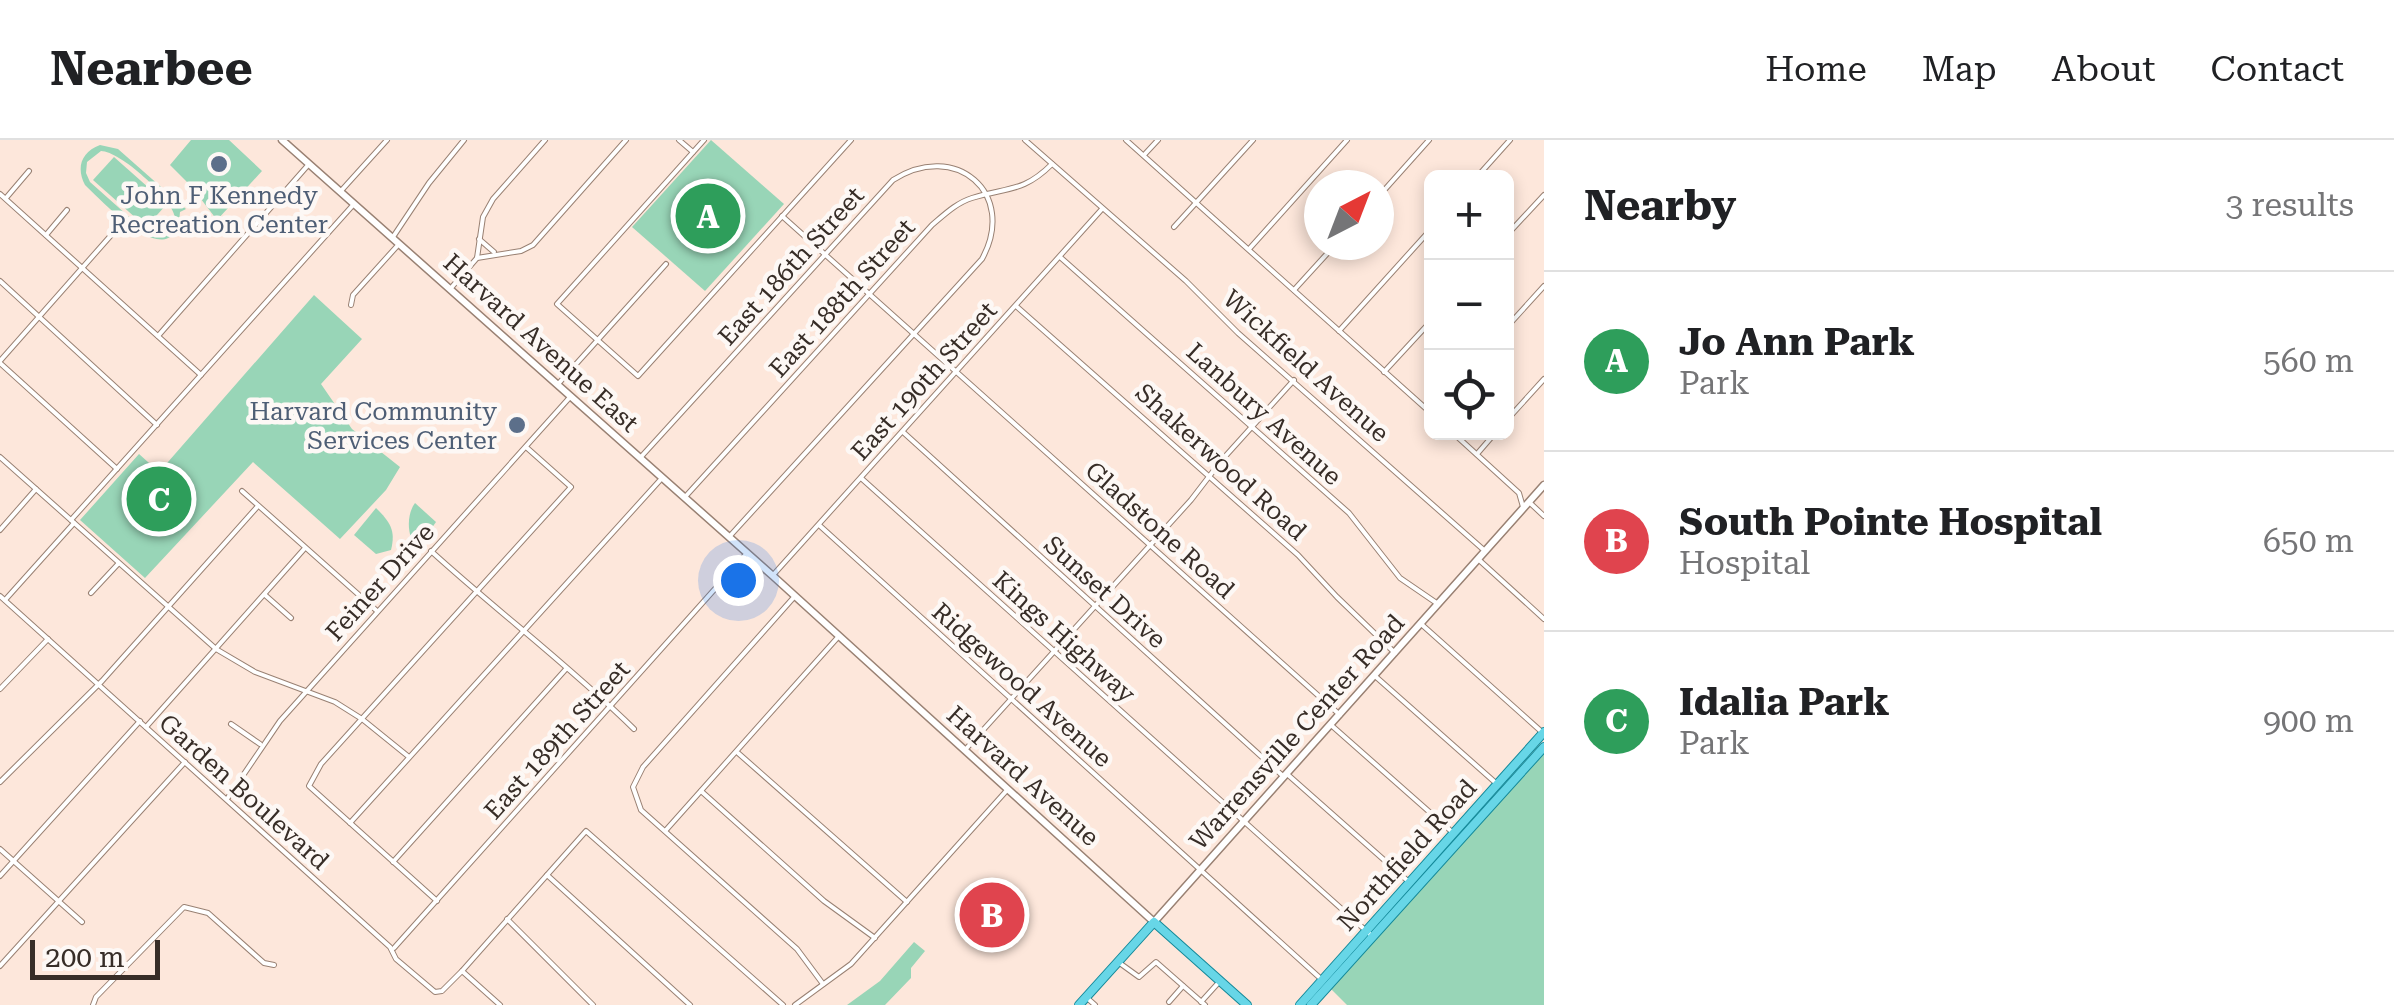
<!DOCTYPE html>
<meta charset="utf-8">
<style>
:root{--surface:#fff;--page:#f2f2f2;--text:#202124;--muted:#757577;--line:#e0e0e0;--accent:#7c3aed}
body{margin:0;font-family:"Roboto Serif",serif;background:var(--page);color:var(--text)}
.controls{position:absolute;right:30px;top:30px;display:grid;overflow:hidden;border-radius:15px;box-shadow:0 5px 15px #0003}
.controls button{width:90px;height:90px;display:grid;place-items:center;padding:0;border:0;border-bottom:2px solid var(--line);background:var(--surface);color:var(--text);font:50px sans-serif}
.compass{position:absolute;left:1304px;top:30px;width:90px;height:90px;border-radius:50%;background:var(--surface);box-shadow:0 5px 15px #0003;rotate:42deg}
.scale{position:absolute;left:30px;bottom:25px;width:130px;box-sizing:border-box;padding-left:10px;border:5px solid #372d27;border-top:0;font-size:28px;line-height:35px;white-space:nowrap;color:#372d27;-webkit-text-stroke:8px #fdf8f5;paint-order:stroke}
.you{position:absolute;left:738px;top:440px;width:35px;height:35px;margin:-25px;border:8px solid #fff;border-radius:50%;background:#1a73e8;box-shadow:0 0 0 15px #1a73e833}
.badge{display:grid;place-items:center;width:65px;height:65px;border-radius:50%;background:var(--accent);color:#fff;font-size:32px;font-weight:700}
.pin{position:absolute;translate:-50% -50%;border:5px solid #fff;box-shadow:0 2px 10px #0006}
.list{margin:0;padding:0;list-style:none}
h2{display:flex;justify-content:space-between;align-items:center;height:130px;margin:0;padding:0 40px;font-size:42px}
h2 small{font-size:32px;font-weight:400;color:var(--muted)}
.list li{display:grid;grid-template-columns:65px 1fr auto;gap:30px;align-items:center;box-sizing:border-box;height:180px;padding:0 40px;border-top:2px solid var(--line)}
.list b{display:block;font-size:38px;white-space:nowrap}
.list p{margin:0;font-size:32px;white-space:nowrap;color:var(--muted)}
.list em{font-size:32px;font-style:normal;color:var(--muted)}
.icon{flex:none;width:55px;height:55px;fill:none;stroke:currentColor;stroke-width:2;stroke-linecap:round;stroke-linejoin:round}
.map{position:relative;flex:none;width:1544px;height:865px;overflow:hidden}
header{display:flex;align-items:center;gap:60px;box-sizing:border-box;height:140px;padding:0 50px;background:var(--surface);border-bottom:2px solid var(--line)}
header strong{font-size:48px}
nav{display:flex;gap:55px;margin-inline-start:auto;font-size:35px}
main{display:flex}
aside{flex:1;background:var(--surface)}
.map>svg:first-child{display:block}
.green{fill:#98d5b7;fill-rule:evenodd}
.lines{fill:none;stroke-linecap:round;stroke-linejoin:round}
.minor-casing{stroke:#998173;stroke-width:6}
.secondary-casing{stroke:#998173;stroke-width:9}
.primary-casing{stroke:#148999;stroke-width:10}
.minor{stroke:#fff;stroke-width:4}
.secondary{stroke:#fff;stroke-width:6}
.primary{stroke:#67d6e7;stroke-width:8}
.service-dot{fill:#5c6f8a;stroke:#fdf8f5;stroke-width:4}
.labels{text-anchor:middle;dominant-baseline:central;stroke-width:9;stroke-linejoin:round;paint-order:stroke}
.service-label{font-size:25px;fill:#4e5e75;stroke:#fdf8f5}
.street-label{font-size:25px;fill:#372d27;stroke:#fdf8f5}
</style>
<header>
<strong>Nearbee</strong>
<nav><a>Home</a><a>Map</a><a>About</a><a>Contact</a></nav>
</header>
<main>
<div class="map">
<svg width="1544" height="865" viewBox="0 0 1544 865">
<rect width="100%" height="100%" fill="#fde7db"/>
<g class="green">
<polygon points="191,0 229,0 262,31 217,80 191,46 170,25"/>
<polygon points="711,0 784,64 705,151 632,87"/>
<path d="M100,5l18,4 68,60 -6,3c-5,68 -76,-9 -95,-27 -9,-17 -4,-33 15,-40zM101,11c19,0 71,47 74,66l-7,13 -12,4 -11,-3 -55,-49 -4,-9 1,-11z"/>
<polygon points="114,17 167,64 146,87 93,40"/>
<polygon points="314,155 362,199 321,244 352,289 400,327 386,350 340,399 253,322 145,438 80,380 139,314 158,331 161,330"/>
<path d="M415,363l21,19 -19,27c-10,-12 -11,-34 -2,-46z"/>
<path d="M376,368c14,14 20,22 15,42l-15,4 -22,-19z"/>
<polygon points="1544,611 1544,865 1347,865 1328,846 1375,790 1373,787 1452,699 1385,789"/>
<polygon points="914,802 925,811 911,828 911,838 885,865 847,865 880,841"/>
</g>
<g class="lines">
<g class="minor-casing">
<g id="minor">
<polyline points="679,0 693,12"/>
<polyline points="704,0 557,164 638,236 851,0"/>
<polyline points="1025,0 1186,141 1238,193 1485,411"/>
<polyline points="1126,0 1432,274"/>
<polyline points="1144,15 1158,0"/>
<polyline points="1476,38 1510,0"/>
<polyline points="340,52 387,0"/>
<polyline points="0,54 201,235"/>
<polyline points="1379,56 1429,0"/>
<polyline points="6,58 29,31"/>
<polyline points="782,76 1340,575"/>
<polyline points="1174,87 1253,0"/>
<polyline points="46,95 67,70"/>
<polyline points="1506,96 1544,55"/>
<polyline points="393,97 429,43 464,0"/>
<polyline points="479,99 494,112"/>
<polyline points="1250,108 1347,0"/>
<polyline points="1060,117 1349,373 1400,438 1438,464"/>
<polyline points="477,118 521,111 533,105 626,0"/>
<polyline points="0,141 157,285"/>
<polyline points="451,148 477,118 483,77 493,59 545,0"/>
<polyline points="1294,150 1335,105"/>
<polyline points="351,165 353,155 399,104"/>
<polyline points="1016,166 1298,415 1337,457 1395,513"/>
<polyline points="1506,188 1544,146"/>
<polyline points="1339,191 1432,88"/>
<polyline points="158,196 309,24"/>
<polyline points="0,221 121,84"/>
<polyline points="0,223 117,329"/>
<polyline points="1384,232 1432,180"/>
<polyline points="559,243 666,124"/>
<polyline points="1506,281 1544,239"/>
<polyline points="903,292 1284,637"/>
<polyline points="1452,292 1519,353 1523,367"/>
<polyline points="1477,314 1496,292"/>
<polyline points="0,317 216,509 255,532 335,562 362,579 409,617"/>
<path d="M640,318l253,-278c62,-40 125,13 89,79l-253,278"/>
<polyline points="861,338 1373,797"/>
<polyline points="242,351 377,471"/>
<path d="M685,357l247,-272c12,-10 24,-22 40,-27 35,-11 51,-5 80,-34"/>
<polyline points="1529,362 1544,376"/>
<polyline points="71,380 354,64"/>
<polyline points="819,385 1320,838"/>
<polyline points="0,390 36,349"/>
<path d="M431,411c67,61 139,115 203,178"/>
<polyline points="1478,419 1544,479"/>
<polyline points="774,434 1102,69"/>
<polyline points="91,453 118,424"/>
<polyline points="265,455 291,478"/>
<polyline points="0,456 390,807 396,819 435,852 442,851 462,831 586,691 783,865"/>
<polyline points="795,456 643,627 633,647 641,670 797,809 823,844"/>
<polyline points="5,460 74,383"/>
<polyline points="1420,483 1543,593"/>
<polyline points="1375,536 1497,644"/>
<polyline points="0,549 48,499"/>
<polyline points="231,584 260,604"/>
<polyline points="1331,585 1451,691"/>
<polyline points="146,587 305,408"/>
<polyline points="965,610 1191,360 1221,321 1294,240"/>
<polyline points="738,613 907,762"/>
<polyline points="1287,634 1409,742"/>
<polyline points="0,642 102,541 258,366"/>
<polyline points="701,651 824,761 875,798"/>
<polyline points="227,659 280,581 571,256"/>
<polyline points="350,683 662,338"/>
<polyline points="666,690 839,496"/>
<polyline points="0,709 82,782"/>
<polyline points="393,722 566,529"/>
<polyline points="547,735 690,865"/>
<polyline points="0,736 140,581"/>
<polyline points="437,761 309,646 321,624 571,347 526,307"/>
<polyline points="507,779 593,865"/>
<polyline points="394,808 747,413"/>
<polyline points="1121,824 1139,837 1156,822 1205,865"/>
<polyline points="0,826 185,622"/>
<polyline points="462,831 500,865"/>
<polyline points="1086,857 1095,865"/>
<polyline points="1169,862 1183,846"/>
<polyline points="1201,862 1220,841"/>
<polyline points="93,865 96,857 184,767 208,773 264,823 274,825"/>
<polyline points="795,865 851,824 1008,649"/>
</g>
</g>
<g class="secondary-casing">
<polyline id="secondary" points="282,0 773,436 1154,782 1544,345"/>
</g>
<g class="primary-casing">
<g id="primary">
<polyline points="1079,865 1154,782 1247,865"/>
<polyline points="1300,865 1544,592"/>
<polyline points="1311,865 1544,607"/>
</g>
</g>
<use href="#minor" class="minor"/>
<use href="#secondary" class="secondary"/>
<use href="#primary" class="primary"/>
</g>
<g class="service-dot">
<circle cx="219" cy="24" r="10"/>
<circle cx="517" cy="285" r="10"/>
</g>
<g class="labels">
<g class="service-label">
<text x="219" y="55">John F Kennedy<tspan x="219" dy="29">Recreation Center</tspan></text>
<text x="497" y="271" text-anchor="end">Harvard Community<tspan x="497" dy="29">Services Center</tspan></text>
</g>
<g class="street-label">
<text transform="translate(791 126) rotate(-48)">East 186th Street</text>
<text transform="translate(842 158) rotate(-48)">East 188th Street</text>
<text transform="translate(541 203) rotate(42)">Harvard Avenue East</text>
<text transform="translate(1306 226) rotate(42)">Wickfield Avenue</text>
<text transform="translate(924 241) rotate(-48)">East 190th Street</text>
<text transform="translate(1264 274) rotate(42)">Lanbury Avenue</text>
<text transform="translate(1221 322) rotate(42)">Shakerwood Road</text>
<text transform="translate(1160 390) rotate(42)">Gladstone Road</text>
<text transform="translate(380 442) rotate(-48)">Feiner Drive</text>
<text transform="translate(1105 452) rotate(42)">Sunset Drive</text>
<text transform="translate(1064 497) rotate(42)">Kings Highway</text>
<text transform="translate(1022 545) rotate(42)">Ridgewood Avenue</text>
<text transform="translate(1297 592) rotate(-48)">Warrensville Center Road</text>
<text transform="translate(557 600) rotate(-48)">East 189th Street</text>
<text transform="translate(1023 636) rotate(42)">Harvard Avenue</text>
<text transform="translate(244 652) rotate(42)">Garden Boulevard</text>
<text transform="translate(1407 715) rotate(-48)">Northfield Road</text>
</g>
</g>
</svg>
<div class="controls">
<button>+</button>
<button>−</button>
<button><svg class="icon" aria-label="locate" viewBox="0 0 24 24"><circle cx="12" cy="12" r="6"/><path d="M12 2v4M12 18v4M2 12h4M18 12h4"/></svg></button>
</div>
<svg class="compass" viewBox="-18 -18 36 36"><path d="M0-13l5 13h-10z" fill="#e53935"/><path d="M0 13l5-13h-10z" fill="#757577"/></svg>
<div class="scale">200 m</div>
<div class="you"></div>
<div class="pin badge" style="left:708px;top:76px;background:#2e9e5b">A</div>
<div class="pin badge" style="left:992px;top:775px;background:#e0444e">B</div>
<div class="pin badge" style="left:159px;top:359px;background:#2e9e5b">C</div>
</div>
<aside>
<h2>Nearby<small>3 results</small></h2>
<ul class="list">
<li><span class="badge" style="background:#2e9e5b">A</span><div><b>Jo Ann Park</b><p>Park</p></div><em>560 m</em></li>
<li><span class="badge" style="background:#e0444e">B</span><div><b>South Pointe Hospital</b><p>Hospital</p></div><em>650 m</em></li>
<li><span class="badge" style="background:#2e9e5b">C</span><div><b>Idalia Park</b><p>Park</p></div><em>900 m</em></li>
</ul>
</aside>
</main>
